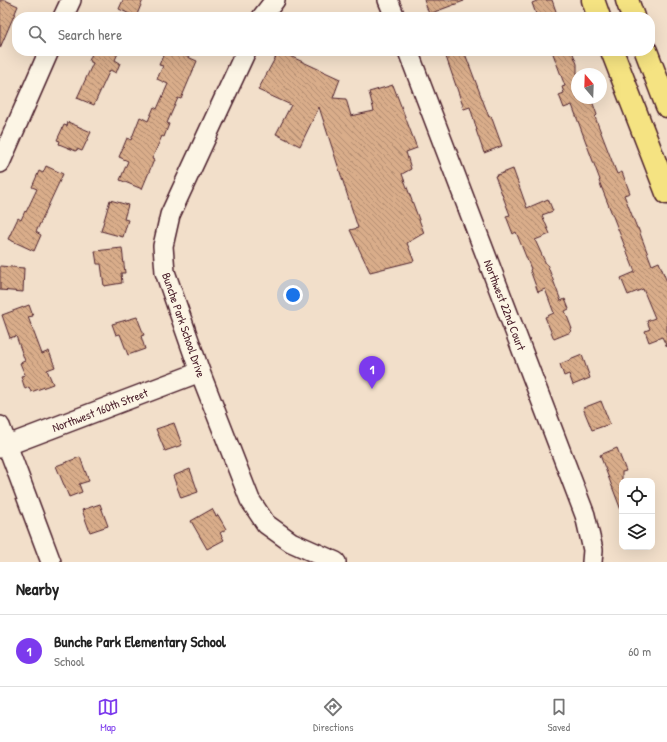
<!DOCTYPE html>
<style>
:root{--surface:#fff;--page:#f6f6f6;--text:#222;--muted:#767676;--line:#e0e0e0;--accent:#7c3aed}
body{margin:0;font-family:"Patrick Hand",sans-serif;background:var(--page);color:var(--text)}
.controls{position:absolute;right:12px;bottom:12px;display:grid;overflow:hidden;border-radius:8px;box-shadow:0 4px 16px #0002}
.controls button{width:36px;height:36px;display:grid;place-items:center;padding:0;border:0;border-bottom:1px solid var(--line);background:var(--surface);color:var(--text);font:20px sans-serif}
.compass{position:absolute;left:571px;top:68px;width:36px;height:36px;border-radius:50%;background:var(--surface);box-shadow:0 4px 16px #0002;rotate:341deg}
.you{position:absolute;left:293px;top:295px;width:14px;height:14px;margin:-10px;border:3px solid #fff;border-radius:50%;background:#1a73e8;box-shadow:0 0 0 6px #1a73e833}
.badge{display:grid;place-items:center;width:26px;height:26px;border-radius:50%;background:var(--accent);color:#fff;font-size:13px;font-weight:700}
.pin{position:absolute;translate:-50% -33px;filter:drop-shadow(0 1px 2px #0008)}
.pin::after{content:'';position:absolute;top:21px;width:14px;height:12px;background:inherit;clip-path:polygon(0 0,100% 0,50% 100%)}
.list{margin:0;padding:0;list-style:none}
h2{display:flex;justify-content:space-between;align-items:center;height:52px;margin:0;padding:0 16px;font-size:17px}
h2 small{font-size:13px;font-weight:400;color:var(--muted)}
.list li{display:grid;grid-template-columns:26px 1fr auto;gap:12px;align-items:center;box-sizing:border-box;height:72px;padding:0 16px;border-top:1px solid var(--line)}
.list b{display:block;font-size:15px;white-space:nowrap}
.list p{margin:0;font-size:13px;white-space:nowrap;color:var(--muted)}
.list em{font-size:13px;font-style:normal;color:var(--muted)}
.icon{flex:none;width:22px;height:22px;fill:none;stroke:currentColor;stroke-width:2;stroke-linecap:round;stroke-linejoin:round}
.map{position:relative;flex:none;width:667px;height:562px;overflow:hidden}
.search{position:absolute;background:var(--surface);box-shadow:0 4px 16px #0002;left:12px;right:12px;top:12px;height:44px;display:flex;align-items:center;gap:10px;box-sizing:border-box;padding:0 14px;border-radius:16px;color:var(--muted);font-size:15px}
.sheet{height:124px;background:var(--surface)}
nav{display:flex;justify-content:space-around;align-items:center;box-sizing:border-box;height:56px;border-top:1px solid var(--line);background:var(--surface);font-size:11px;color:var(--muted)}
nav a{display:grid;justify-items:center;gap:2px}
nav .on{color:var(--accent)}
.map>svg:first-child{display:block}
.building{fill:url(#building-back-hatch);stroke:#4a1f2b}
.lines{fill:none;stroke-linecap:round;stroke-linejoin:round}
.minor-casing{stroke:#4a1f2b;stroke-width:22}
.major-casing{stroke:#4a1f2b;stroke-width:25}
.minor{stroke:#fcf5e5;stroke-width:19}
.major{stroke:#f5e382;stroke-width:22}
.labels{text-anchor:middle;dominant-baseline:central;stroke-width:3.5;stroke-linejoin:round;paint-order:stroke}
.street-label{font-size:12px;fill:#4a1f2b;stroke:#fcf5e5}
</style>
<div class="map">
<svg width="667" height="562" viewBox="0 0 667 562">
<defs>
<pattern id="building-back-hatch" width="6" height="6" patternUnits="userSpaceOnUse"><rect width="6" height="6" fill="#d9ad8a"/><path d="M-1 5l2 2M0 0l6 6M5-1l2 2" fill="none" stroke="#b28c71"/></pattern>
</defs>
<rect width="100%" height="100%" fill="#f2dfca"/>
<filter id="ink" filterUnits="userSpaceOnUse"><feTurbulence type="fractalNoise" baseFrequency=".025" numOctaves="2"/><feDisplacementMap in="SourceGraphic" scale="8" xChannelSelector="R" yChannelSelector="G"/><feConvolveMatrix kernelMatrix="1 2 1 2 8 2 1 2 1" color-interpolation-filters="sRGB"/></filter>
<g filter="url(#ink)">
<g class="building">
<polygon points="0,0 5,0 18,6 0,48"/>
<polygon points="123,0 143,0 136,17 119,9"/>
<polygon points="424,0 464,0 464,1 429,14"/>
<polygon points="539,0 552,0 558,17 537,17 532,3"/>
<polygon points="93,51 119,51 115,60 120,63 116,73 110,70 94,105 77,98 93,63 89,61"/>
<polygon points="165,51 174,51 197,61 181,99 178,98 167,123 169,124 164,137 162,136 152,159 154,160 142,189 120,180 128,161 119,157 127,138 131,140 140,117 148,121 154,107 157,109 168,84 157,79 163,66 159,65"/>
<polygon points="279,51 340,79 333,98 346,99 351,116 374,111 369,92 393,85 417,148 406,152 411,169 402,174 424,233 407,243 414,261 370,272 350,230 358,228 319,107 300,146 276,134 291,105 258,90"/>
<polygon points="444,51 464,51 489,117 491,116 502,146 484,153 476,130 477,130 470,107 464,109"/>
<polygon points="552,51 572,51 577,64 577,98 591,98 597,115 595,117 617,174 622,172 630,193 624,195 637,228 638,228 652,265 659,262 667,282 667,347 662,337 649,342 645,331 650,329 647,321 655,318 643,289 628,295 621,278 635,272 599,181 600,180 572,105 564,108 559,95 564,93 562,87 565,86"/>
<polygon points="68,122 91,132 82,151 77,149 76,151 59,144 60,141 57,140 64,125 67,126"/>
<polygon points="46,166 63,174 36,232 41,235 34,251 8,239 18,218 21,220 25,211 26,212 37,189 32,187 39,171 43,173"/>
<polygon points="513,169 527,208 548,199 553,211 542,215 550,234 535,240 546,264 547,264 561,301 565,299 569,309 565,311 572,329 570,329 571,332 554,339 545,317 554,313 545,289 538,292 530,270 531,269 516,232 513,234 506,216 510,215 495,176"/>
<polygon points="110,200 128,205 124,219 128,220 123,237 101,231"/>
<polygon points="122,248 125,273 121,273 122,283 104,286 101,264 97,264 95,251"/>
<polygon points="0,266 24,268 23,292 0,290"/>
<polygon points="29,305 33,316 28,317 42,354 49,351 55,367 47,370 53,384 31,392 29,387 25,389 21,376 25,375 20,363 25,361 16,336 10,338 2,315"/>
<polygon points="137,317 144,335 141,336 145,349 128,355 120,334 116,335 112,324"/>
<polygon points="582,355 590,378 573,385 569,374 564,376 560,364"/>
<polygon points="601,401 610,424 592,430 583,408"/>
<polygon points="174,423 182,445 165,451 156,429"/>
<polygon points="617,448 626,471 622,472 622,510 621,510 600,455"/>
<polygon points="80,457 89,481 79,484 82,492 69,497 56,466"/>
<polygon points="190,469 198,492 181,498 173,476"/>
<polygon points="100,504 108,526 90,532 82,510"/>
<polygon points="212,509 216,516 218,515 226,529 220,533 224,540 207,549 191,521"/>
</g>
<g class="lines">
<g class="minor-casing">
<g id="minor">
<polyline points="388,0 395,17"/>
<polyline points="63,17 71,0"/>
<polyline points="262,17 275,0"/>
<polyline points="246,51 170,215 163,246 165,272 200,372 250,500 266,524 291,542 336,562"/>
<polyline points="408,51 585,515 593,550 592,562"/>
<polyline points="0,163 49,51"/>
<polyline points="0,426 51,562"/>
<polyline points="0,448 200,372"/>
</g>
</g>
<g class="major-casing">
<g id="major">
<polyline points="593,0 599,17"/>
<polyline points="627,0 633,17"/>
<polyline points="612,51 667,193"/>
<polyline points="646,51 667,106"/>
</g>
</g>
<use href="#minor" class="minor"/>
<use href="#major" class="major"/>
</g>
</g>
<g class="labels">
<g class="street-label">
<text transform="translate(505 305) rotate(69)">Northwest 22nd Court</text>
<text transform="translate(184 325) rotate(71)">Bunche Park School Drive</text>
<text transform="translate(100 410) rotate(-21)">Northwest 160th Street</text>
</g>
</g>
</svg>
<div class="controls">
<button><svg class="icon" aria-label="locate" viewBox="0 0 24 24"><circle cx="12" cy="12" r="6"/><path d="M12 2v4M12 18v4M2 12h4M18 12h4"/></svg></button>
<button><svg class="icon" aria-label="layers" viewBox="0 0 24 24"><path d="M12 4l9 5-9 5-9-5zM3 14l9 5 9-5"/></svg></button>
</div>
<svg class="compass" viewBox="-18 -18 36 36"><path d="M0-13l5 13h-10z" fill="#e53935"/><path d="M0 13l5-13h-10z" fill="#767676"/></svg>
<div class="you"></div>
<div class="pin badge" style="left:372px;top:389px">1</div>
<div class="search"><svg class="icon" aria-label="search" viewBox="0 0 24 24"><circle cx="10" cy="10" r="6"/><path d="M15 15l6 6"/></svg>Search here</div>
</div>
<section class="sheet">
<h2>Nearby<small></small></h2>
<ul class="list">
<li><span class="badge">1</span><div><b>Bunche Park Elementary School</b><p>School</p></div><em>60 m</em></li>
</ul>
</section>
<nav>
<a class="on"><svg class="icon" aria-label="map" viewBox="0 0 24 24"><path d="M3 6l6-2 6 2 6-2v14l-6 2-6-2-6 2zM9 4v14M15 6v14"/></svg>Map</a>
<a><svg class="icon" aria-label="directions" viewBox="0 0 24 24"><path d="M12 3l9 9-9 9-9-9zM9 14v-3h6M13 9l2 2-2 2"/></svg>Directions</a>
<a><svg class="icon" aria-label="saved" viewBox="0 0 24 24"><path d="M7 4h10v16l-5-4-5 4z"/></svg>Saved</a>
</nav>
